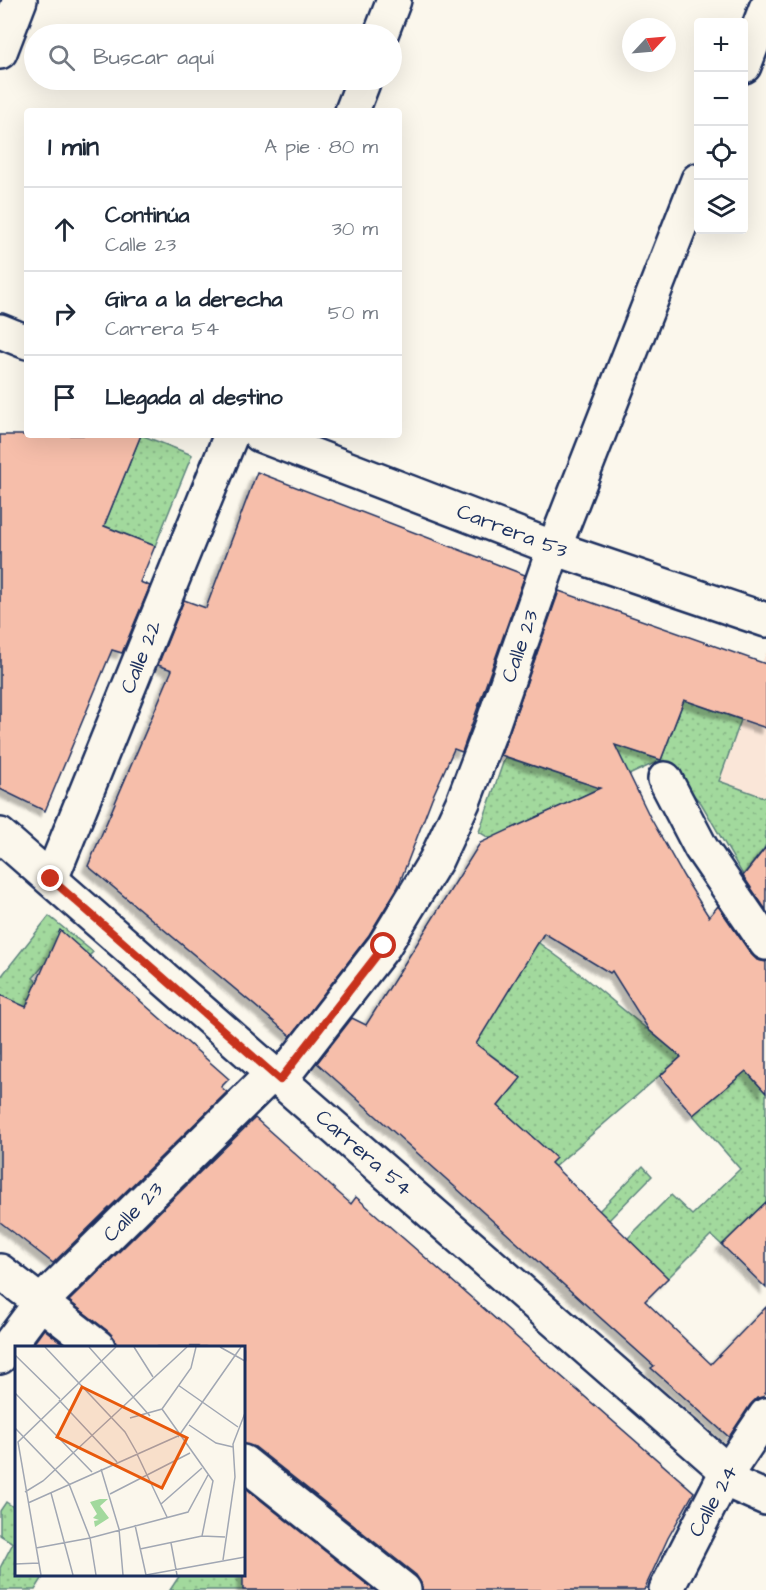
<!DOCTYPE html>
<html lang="es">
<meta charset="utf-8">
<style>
:root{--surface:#fff;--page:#f2f2f3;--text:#1f2937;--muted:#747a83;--line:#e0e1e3}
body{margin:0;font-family:"Architects Daughter",sans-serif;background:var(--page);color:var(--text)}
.controls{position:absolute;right:18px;top:18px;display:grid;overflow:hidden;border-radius:6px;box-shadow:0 6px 24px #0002}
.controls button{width:54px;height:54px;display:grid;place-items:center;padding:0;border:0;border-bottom:2px solid var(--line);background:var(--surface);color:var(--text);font:30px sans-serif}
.compass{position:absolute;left:622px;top:18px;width:54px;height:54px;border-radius:50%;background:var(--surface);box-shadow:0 6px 24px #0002;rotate:64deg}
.stop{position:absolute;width:18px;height:18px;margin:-14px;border:4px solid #c8321e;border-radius:50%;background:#fff}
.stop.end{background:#c8321e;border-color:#fff;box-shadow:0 2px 6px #0008}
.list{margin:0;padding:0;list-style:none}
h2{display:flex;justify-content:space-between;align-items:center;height:78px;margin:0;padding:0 24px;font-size:26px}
h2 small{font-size:20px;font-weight:400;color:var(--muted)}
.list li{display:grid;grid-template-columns:39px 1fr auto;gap:18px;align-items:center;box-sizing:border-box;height:84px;padding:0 24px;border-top:2px solid var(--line)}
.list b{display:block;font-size:22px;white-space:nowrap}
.list p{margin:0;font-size:20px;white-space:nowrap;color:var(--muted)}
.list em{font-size:20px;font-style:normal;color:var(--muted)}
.icon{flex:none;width:33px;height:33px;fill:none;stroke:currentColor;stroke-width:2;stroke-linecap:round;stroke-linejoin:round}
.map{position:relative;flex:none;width:766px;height:1590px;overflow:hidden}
.search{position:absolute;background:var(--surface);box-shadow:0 6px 24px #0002;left:24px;top:24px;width:378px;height:66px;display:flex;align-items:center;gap:15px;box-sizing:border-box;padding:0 21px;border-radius:33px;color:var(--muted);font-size:22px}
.panel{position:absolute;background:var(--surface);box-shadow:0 6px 24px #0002;left:24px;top:108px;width:378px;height:330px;border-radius:6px}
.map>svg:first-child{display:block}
.built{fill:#fae6d8}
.grass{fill:url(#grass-dots);stroke:#5e847e;stroke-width:1.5}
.building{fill:#f6beaa;stroke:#1b2f5e;stroke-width:1.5;filter:url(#shadow)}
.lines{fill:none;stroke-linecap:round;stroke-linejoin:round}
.minor-casing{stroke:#1b2f5e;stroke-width:38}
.minor{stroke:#fbf7ec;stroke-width:33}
.route{stroke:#c8321e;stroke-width:8}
.labels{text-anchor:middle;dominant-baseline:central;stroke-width:4.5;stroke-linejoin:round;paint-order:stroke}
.street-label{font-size:21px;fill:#1b2f5e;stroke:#fbf7ec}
.inset-road{fill:none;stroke:#a1a7b3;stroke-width:1.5}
.view{fill:#e8590c;fill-opacity:0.15;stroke:#e8590c;stroke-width:3}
.inset-edge{fill:none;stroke:#1b2f5e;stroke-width:3}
</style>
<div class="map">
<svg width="766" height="1590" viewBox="0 0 766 1590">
<defs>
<pattern id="grass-dots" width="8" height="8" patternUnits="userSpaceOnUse" patternTransform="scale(1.5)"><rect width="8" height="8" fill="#a2d99d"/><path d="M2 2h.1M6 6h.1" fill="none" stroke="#8bbb8a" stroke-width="1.8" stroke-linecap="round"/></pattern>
<filter id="shadow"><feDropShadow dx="-5.5" dy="5.5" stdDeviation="1.5" flood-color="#0004"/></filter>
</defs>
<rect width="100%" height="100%" fill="#fbf7ec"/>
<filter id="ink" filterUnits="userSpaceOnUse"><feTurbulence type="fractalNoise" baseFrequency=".0167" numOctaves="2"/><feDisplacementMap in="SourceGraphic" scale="12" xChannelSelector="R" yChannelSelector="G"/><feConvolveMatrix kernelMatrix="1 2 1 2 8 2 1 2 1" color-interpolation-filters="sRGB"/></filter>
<g filter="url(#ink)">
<polygon class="built" points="766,652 766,798 719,781"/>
<g class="grass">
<polygon points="141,435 192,455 155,546 105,526 90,563 0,482 104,526"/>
<polygon points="684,700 741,720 719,781 766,798 766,844 763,850 743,875 701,803 661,760 534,819 543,871 479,832 505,757 585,783 605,741 661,760"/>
<polygon points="49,916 93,952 89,956 67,937 33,978 52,996 0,1053 0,978"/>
<polygon points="534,921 544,933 539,943 569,965 681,1057 493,1220 555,1158 498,1106 521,1077 475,1043"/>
<polygon points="746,1071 766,1093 766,1202 722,1245 711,1235 667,1279 627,1239 671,1195 692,1215 740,1169 693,1115"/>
<polygon points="643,1166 652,1176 608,1221 598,1212"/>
<polygon points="6,1502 16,1509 16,1574 45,1574 35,1590 0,1590 0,1568 13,1543 0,1535 0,1511"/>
<polygon points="179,1574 243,1574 261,1590 170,1590 180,1575"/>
</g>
<g class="building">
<polygon points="0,435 141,435 104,526 155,546 140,582 150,586 122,653 112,650 45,811 0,789"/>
<polygon points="257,472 525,575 462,752 454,749 432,798 398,887 369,935 291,1036 88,866 172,670 158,665 184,600 206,608"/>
<polygon points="559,591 766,664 766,728 684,700 661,760 615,745 650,817 684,877 709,917 718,906 751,954 757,960 766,962 766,1093 746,1071 693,1115 660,1076 681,1057 649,1030 612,971 610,973 544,933 476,1044 521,1078 498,1106 556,1158 551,1163 668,1278 645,1301 711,1364 766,1307 766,1392 763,1397 757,1398 750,1405 729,1437 651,1368 654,1366 317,1063 352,1018 366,1025 480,843 600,788 501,755"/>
<polygon points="766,847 766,910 743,876"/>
<polygon points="60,930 229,1079 221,1087 227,1092 53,1263 0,1222 0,995 26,1007"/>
<polygon points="255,1118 351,1204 356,1197 694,1492 668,1538 644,1590 422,1590 421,1583 416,1575 255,1447 243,1444 243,1347 116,1347 115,1339 109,1332 69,1301"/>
<polygon points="766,1202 766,1288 722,1245"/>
<polygon points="44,1329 67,1347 31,1347"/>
<polygon points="243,1486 374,1590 243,1590"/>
</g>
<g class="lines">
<g class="minor-casing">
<g id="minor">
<polyline points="381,34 394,0"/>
<polyline points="0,52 20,0"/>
<polyline points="744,66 766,8"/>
<polyline points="352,111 364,80"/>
<polyline points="0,331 27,342"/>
<polyline points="260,435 554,548 766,620"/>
<polyline points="665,779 701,848 766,943"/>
<polyline points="0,835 728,1472"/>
<polyline points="51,879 231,435"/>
<polyline points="280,1080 384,946 436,860 463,802 492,726 554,548 698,180"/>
<polyline points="0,1271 98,1347"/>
<polyline points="0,1357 41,1302 273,1073"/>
<polyline points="243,1462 404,1590"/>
<polyline points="723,1479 766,1498"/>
<polyline points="666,1590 723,1479 766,1415"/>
</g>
</g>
<use href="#minor" class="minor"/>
</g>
</g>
<g class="lines" filter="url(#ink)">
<polyline class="route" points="51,879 280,1080 384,946"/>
</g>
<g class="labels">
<g class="street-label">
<text transform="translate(512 531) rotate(21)">Carrera 53</text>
<text transform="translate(520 646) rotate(-71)">Calle 23</text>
<text transform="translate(141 657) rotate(-68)">Calle 22</text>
<text transform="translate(364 1153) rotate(41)">Carrera 54</text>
<text transform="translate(133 1212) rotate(-45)">Calle 23</text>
<text transform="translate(713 1501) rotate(-61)">Calle 24</text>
</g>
</g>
<g transform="translate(15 1346)">
<rect width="230" height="230" fill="#fbf7ec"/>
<path d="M85,153h8l-8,7 9,12 -14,9 -1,-6 5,-1 -6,-2 4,-4 -7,-12z" fill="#a2d99d"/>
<path class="inset-road" d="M30,1l80,85 12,21M74,1l61,69M119,1l19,30M205,1l25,14M0,9l45,44M163,39l60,42M0,47l77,79M44,54l58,62M147,63l51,72 -11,55M115,72l32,-9 29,-41 5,-21M174,79l27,18 17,4M0,82l54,56 21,54 6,37M163,91l63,-90M122,108l30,63M86,123l18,60 4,46M10,146l18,-11 144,-134M36,147l22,82M95,148l80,-41M13,157l150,-67M146,158l41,-36M120,179l11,50M156,197l6,32M21,202l54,-10 98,-26 20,-37M125,203l62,-13 23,1M208,214l12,-83 -2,-33 12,-31M0,218l24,-1M26,229l-23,-133 98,-95M131,229l99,-18"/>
<path class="view" d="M67,41l105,51 -25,50 -105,-51z"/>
<rect width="230" height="230" class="inset-edge"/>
</g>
</svg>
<div class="controls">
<button>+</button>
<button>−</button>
<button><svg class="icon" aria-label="locate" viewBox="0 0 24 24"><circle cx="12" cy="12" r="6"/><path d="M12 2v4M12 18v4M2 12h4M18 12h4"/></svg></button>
<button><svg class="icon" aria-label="layers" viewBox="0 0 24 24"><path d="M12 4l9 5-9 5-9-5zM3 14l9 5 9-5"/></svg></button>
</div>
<svg class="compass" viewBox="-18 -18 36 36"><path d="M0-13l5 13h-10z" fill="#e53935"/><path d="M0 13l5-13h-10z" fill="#747a83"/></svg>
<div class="stop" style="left:384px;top:946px"></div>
<div class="stop end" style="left:51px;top:879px"></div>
<div class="search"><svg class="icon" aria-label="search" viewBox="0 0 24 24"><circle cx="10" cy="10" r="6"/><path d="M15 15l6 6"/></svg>Buscar aquí</div>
<section class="panel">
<h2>1 min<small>A pie · 80 m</small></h2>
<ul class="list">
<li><svg class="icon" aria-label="ahead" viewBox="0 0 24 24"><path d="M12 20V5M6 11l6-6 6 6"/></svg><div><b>Continúa</b><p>Calle 23</p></div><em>30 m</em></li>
<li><svg class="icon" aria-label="right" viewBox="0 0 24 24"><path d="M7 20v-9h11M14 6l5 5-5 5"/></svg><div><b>Gira a la derecha</b><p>Carrera 54</p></div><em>50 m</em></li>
<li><svg class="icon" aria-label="arrive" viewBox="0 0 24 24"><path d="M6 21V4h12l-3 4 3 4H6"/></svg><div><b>Llegada al destino</b></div></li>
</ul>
</section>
</div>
